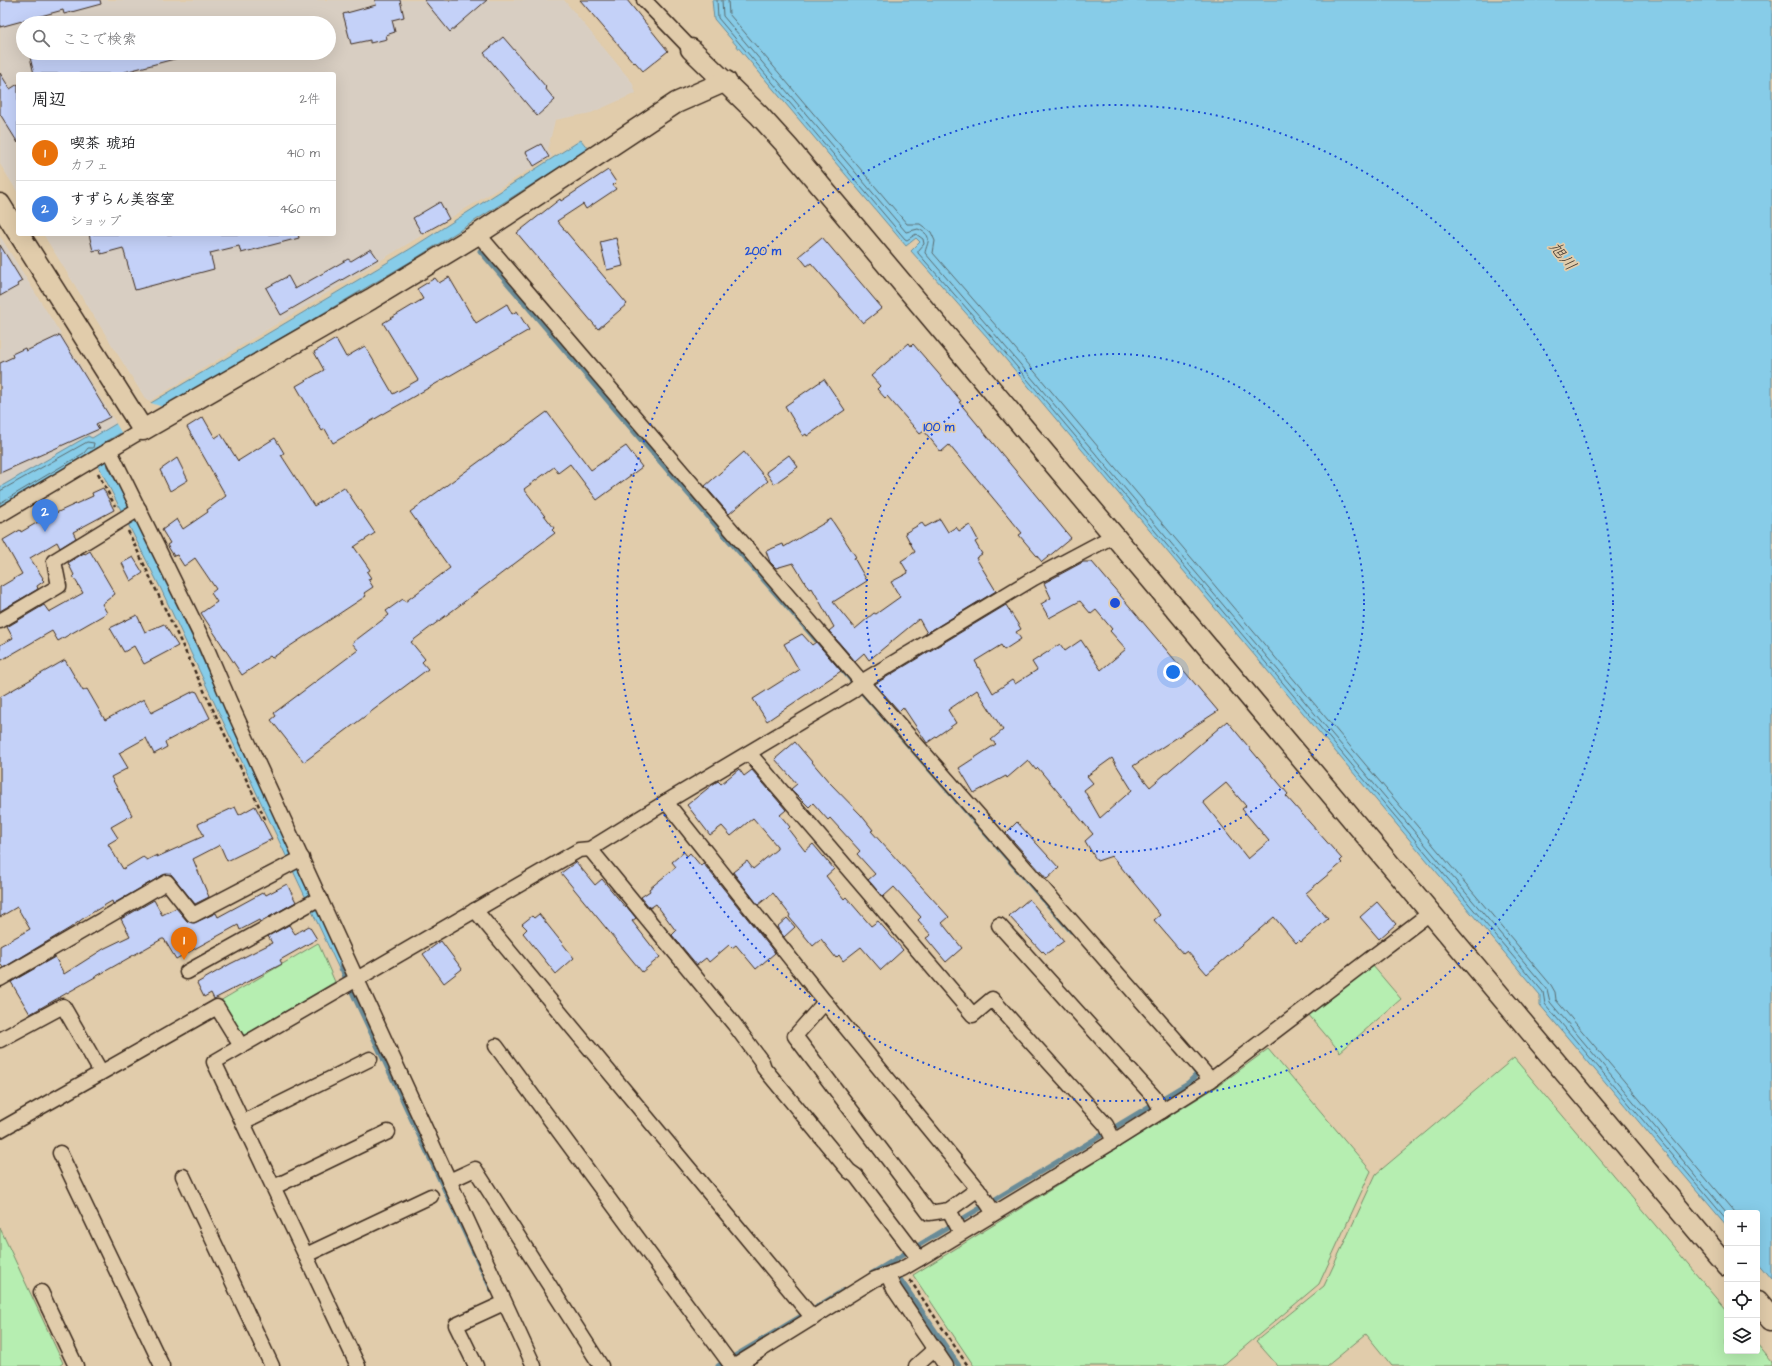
<!DOCTYPE html>
<html lang="ja">
<meta charset="utf-8">
<style>
:root{--surface:#fff;--page:#f6f6f6;--text:#202124;--muted:#757577;--line:#e0e0e0;--accent:#1f6fb2}
body{margin:0;font-family:"Architects Daughter","Klee One",sans-serif;background:var(--page);color:var(--text)}
.controls{position:absolute;right:12px;bottom:12px;display:grid;overflow:hidden;border-radius:4px;box-shadow:0 4px 16px #0002}
.controls button{width:36px;height:36px;display:grid;place-items:center;padding:0;border:0;border-bottom:1px solid var(--line);background:var(--surface);color:var(--text);font:20px sans-serif}
.you{position:absolute;left:1173px;top:672px;width:14px;height:14px;margin:-10px;border:3px solid #fff;border-radius:50%;background:#1a73e8;box-shadow:0 0 0 6px #1a73e833}
.badge{display:grid;place-items:center;width:26px;height:26px;border-radius:50%;background:var(--accent);color:#fff;font-size:13px;font-weight:700}
.pin{position:absolute;translate:-50% -33px;filter:drop-shadow(0 1px 2px #0008)}
.pin::after{content:'';position:absolute;top:21px;width:14px;height:12px;background:inherit;clip-path:polygon(0 0,100% 0,50% 100%)}
.list{margin:0;padding:0;list-style:none}
h2{display:flex;justify-content:space-between;align-items:center;height:52px;margin:0;padding:0 16px;font-size:17px}
h2 small{font-size:13px;font-weight:400;color:var(--muted)}
.list li{display:grid;grid-template-columns:26px 1fr auto;gap:12px;align-items:center;box-sizing:border-box;height:56px;padding:0 16px;border-top:1px solid var(--line)}
.list b{display:block;font-size:15px;white-space:nowrap}
.list p{margin:0;font-size:13px;white-space:nowrap;color:var(--muted)}
.list em{font-size:13px;font-style:normal;color:var(--muted)}
.icon{flex:none;width:22px;height:22px;fill:none;stroke:currentColor;stroke-width:2;stroke-linecap:round;stroke-linejoin:round}
.map{position:relative;flex:none;width:1772px;height:1366px;overflow:hidden}
.search{position:absolute;background:var(--surface);box-shadow:0 4px 16px #0002;left:16px;top:16px;width:320px;height:44px;display:flex;align-items:center;gap:10px;box-sizing:border-box;padding:0 14px;border-radius:22px;color:var(--muted);font-size:15px}
.panel{position:absolute;background:var(--surface);box-shadow:0 4px 16px #0002;left:16px;top:72px;width:320px;height:164px;border-radius:4px}
.map>svg:first-child{display:block}
.built{fill:#d8cec2;fill-rule:evenodd}
.green{fill:#b6eeb1;stroke:#788c68}
.water{fill:#87cce8;stroke:#698b97}
.pier{fill:#e1ccab}
.lines{fill:none;stroke-linecap:round;stroke-linejoin:round}
.shore{stroke:#596b6f;stroke-width:1}
.stream{stroke:#698b97;stroke-width:5}
.building{fill:#c4d1f8;stroke:#3b2a1e;fill-rule:evenodd}
.street-casing{stroke:#3b2a1e;stroke-width:17}
.secondary-casing{stroke:#3b2a1e;stroke-width:23}
.path{stroke:#3b2a1e;stroke-width:2.5;stroke-dasharray:4 3;stroke-linecap:butt}
.street{stroke:#e1ccab;stroke-width:14}
.secondary{stroke:#e1ccab;stroke-width:20}
.ring{fill:none;stroke:#1d4ed8;stroke-width:2;stroke-dasharray:2 4}
.labels{text-anchor:middle;dominant-baseline:central;stroke-width:3.5;stroke-linejoin:round;paint-order:stroke}
.water-label{font-size:16px;font-style:italic;fill:#433a32;stroke:#e1ccab}
.centre{fill:#1d4ed8;stroke:#e1ccab;stroke-width:2}
.ring-label{font-size:12px;text-anchor:middle;font-weight:bold;fill:#1d4ed8;stroke:#e1ccab;stroke-width:3.5;stroke-linejoin:round;paint-order:stroke}
</style>
<div class="map">
<svg width="1772" height="1366" viewBox="0 0 1772 1366">
<rect width="100%" height="100%" fill="#e1ccab"/>
<filter id="ink" filterUnits="userSpaceOnUse"><feTurbulence type="fractalNoise" baseFrequency=".025" numOctaves="2"/><feDisplacementMap in="SourceGraphic" scale="8" xChannelSelector="R" yChannelSelector="G"/><feConvolveMatrix kernelMatrix="1 2 1 2 8 2 1 2 1" color-interpolation-filters="sRGB"/></filter>
<g filter="url(#ink)">
<g class="built">
<path d="M0,0h564l68,82 4,11 -45,20 -36,7 -7,29 4,7 -402,245 -4,-1 -103,-166h291v-160h-316v119l-18,-29zM23,23h306v30h-306z"/>
<polygon points="0,236 116,423 92,439 88,436 0,487"/>
</g>
<g class="green">
<polygon points="318,943 335,982 240,1038 220,1001"/>
<polygon points="1373,966 1401,999 1340,1052 1308,1014"/>
<polygon points="1268,1049 1371,1171 1319,1284 1222,1366 974,1366 913,1275 1218,1086"/>
<polygon points="1514,1058 1727,1310 1727,1351 1757,1351 1757,1345 1772,1363 1772,1366 1392,1366 1366,1334 1327,1366 1278,1366 1256,1341 1324,1286 1376,1174"/>
<polygon points="0,1228 63,1363 59,1366 0,1366"/>
</g>
<g class="water">
<polygon points="712,0 1772,0 1772,1280 1757,1262 1757,1213 1727,1213 1727,1226 1540,1005 1540,995 987,337 911,251 920,242 916,238 906,246 714,19"/>
<polygon points="581,140 588,149 413,260 97,447 141,527 346,968 340,971 161,589 91,451 87,456 0,508 0,487 88,436 92,438 410,249"/>
</g>
<polygon class="pier" points="148,402 166,408 122,434 115,422"/>
<g class="lines">
<g class="shore">
<polyline points="717,0 718,18 905,239 907,240 916,234 923,239 924,244 918,251 918,253 990,335 1543,992 1545,1004 1727,1220"/>
<path d="M722,0l1,16 183,216 12,-3c17,7 8,15 7,24l68,79 554,657 3,13 177,211"/>
<polyline points="728,0 729,14 907,224 920,224 931,232 935,241 933,253 998,328 1551,985 1555,992 1556,1000 1735,1213"/>
<polyline points="0,491 87,442 94,443 93,448 88,448 84,453 0,503"/>
</g>
<g class="stream">
<polyline points="480,251 641,440 1071,931"/>
<polyline points="341,964 344,975 492,1291"/>
<polyline points="871,1274 1188,1083 1197,1074 1194,1070"/>
<polyline points="900,1279 959,1366"/>
<polyline points="718,1366 843,1291"/>
</g>
</g>
<g class="building">
<polygon points="0,0 100,0 101,4 64,14 63,10 0,27"/>
<polygon points="375,0 400,0 404,17 392,20 395,32 386,35 387,39 370,43 370,40 351,44 343,14 376,5"/>
<polygon points="424,0 487,0 450,32"/>
<polygon points="580,0 627,0 668,51 643,71 635,62 634,63"/>
<polygon points="503,37 546,87 545,88 555,100 537,116 484,53"/>
<polygon points="29,53 181,53 182,57 117,74 34,74"/>
<polygon points="0,73 10,89 18,84 18,143 0,114"/>
<polygon points="541,144 549,157 534,166 526,152"/>
<polygon points="608,170 616,182 613,185 616,189 586,209 583,204 557,221 627,304 598,329 517,233 560,199 561,201"/>
<polygon points="440,202 449,219 422,234 413,218"/>
<polygon points="89,234 298,234 299,238 241,253 239,246 210,253 214,269 135,290 123,248 101,254 100,249 93,251"/>
<polygon points="822,237 882,308 863,323 811,263 807,266 799,256"/>
<polygon points="616,238 623,266 607,270 600,242"/>
<polygon points="0,245 22,281 17,284 18,286 0,296"/>
<polygon points="371,249 378,259 281,315 266,288 288,276 295,289 348,259 351,261"/>
<polygon points="449,277 476,323 507,304 512,314 517,311 529,330 333,443 325,429 322,431 296,386 324,370 314,352 336,339 346,357 365,346 393,394 418,380 383,323 423,299 417,289 435,278 439,283"/>
<polygon points="60,335 110,417 96,424 99,429 0,473 0,363 13,357 12,354 25,348 26,351"/>
<polygon points="909,343 911,346 913,344 938,373 961,401 959,402 1071,538 1042,562 1019,535 1022,533 949,445 941,452 924,431 920,434 887,396 885,398 877,389 880,386 871,376"/>
<polygon points="824,379 845,410 807,436 806,434 803,436 785,406"/>
<polygon points="547,412 591,470 626,446 642,467 597,500 570,464 558,473 554,467 524,489 554,528 552,530 555,533 411,642 425,659 422,662 428,669 304,762 271,720 276,716 274,713 358,650 352,643 389,615 386,611 403,599 405,602 450,568 410,512"/>
<polygon points="203,417 215,438 221,434 238,461 275,438 284,453 281,455 314,506 344,487 375,533 354,547 370,570 367,572 371,578 368,579 373,587 364,593 366,596 272,658 270,656 242,675 201,613 217,602 211,593 216,589 195,558 184,566 177,555 174,556 167,545 170,543 162,530 177,519 183,529 208,512 207,510 226,496 187,427"/>
<polygon points="744,452 768,481 729,514 705,486"/>
<polygon points="789,455 798,467 774,484 766,472"/>
<polygon points="177,458 188,480 170,491 160,470"/>
<polygon points="103,488 114,510 73,532 76,538 60,548 57,542 30,558 43,578 42,579 44,581 37,586 38,589 0,611 0,587 22,574 3,540 20,530 21,532 45,518 93,496 92,493"/>
<polygon points="831,519 856,557 854,558 867,581 833,602 855,629 874,613 876,614 900,597 891,582 908,573 901,561 915,552 905,533 922,523 925,527 940,519 948,532 956,527 959,531 970,525 978,540 975,542 982,554 976,558 996,591 927,633 919,619 869,660 864,653 855,661 829,631 834,627 812,588 809,589 793,563 776,568 770,562 766,551 783,544 784,547"/>
<polygon points="90,551 115,594 102,604 107,613 58,641 52,631 0,661 0,645 13,638 7,627 44,605 49,612 83,593 73,576 74,575 68,563 84,553 85,554"/>
<polygon points="133,557 143,573 131,581 122,563"/>
<path d="M1083,562h9l126,149 -85,55 17,21 77,-66 61,73 -2,2 56,63 -2,2 2,2 -36,30 22,26 -27,23 -2,-2 -3,3 -22,-26 -67,57 -20,-23 -4,3 -29,-34 6,-5 -48,-59 -15,5 -12,-20 8,-7 -55,-66 -2,2 -8,-10 -21,18 -1,-2 -32,17 -15,-25 37,-24 -5,-4 12,-10 -26,-40 -29,20 8,13 -29,20 -24,-36 -4,4 -24,-27 131,-79 15,24 -5,3 5,7 -17,11 -3,-5 -26,16 18,32 19,-13 3,4 22,-14 -5,-8 28,-18 5,7 16,-11 20,30 25,-21 -16,-18 2,-2 -16,-19 -5,4 -11,-13 -31,17 -8,-14 10,-6 -7,-15zM1112,758l20,32 -32,28 -16,-28 9,-7 -6,-7zM1226,783l20,23 -4,3 27,32 -21,18 -45,-57z"/>
<polygon points="137,615 145,632 164,624 178,646 144,664 134,646 124,652 110,628"/>
<polygon points="802,634 812,645 816,642 841,671 767,721 753,699 799,670 784,644"/>
<polygon points="65,660 83,691 87,689 105,720 144,699 151,713 194,691 197,692 210,718 165,742 167,747 154,754 146,738 119,753 128,768 111,777 132,815 111,827 118,838 108,844 123,869 143,857 147,860 157,855 157,857 204,836 198,824 235,807 239,815 255,806 272,839 227,861 220,845 193,859 209,897 195,904 171,874 163,875 113,904 112,901 88,915 70,928 3,968 0,963 0,946 30,929 17,907 0,917 0,697"/>
<polygon points="795,742 829,782 861,815 873,830 871,831 949,917 942,923 962,948 946,962 926,938 931,935 918,920 921,917 894,887 883,897 868,880 875,874 857,854 860,851 830,818 828,820 813,803 809,807 791,789 797,784 775,759"/>
<polygon points="739,769 744,776 752,770 786,810 780,815 790,827 788,829 805,851 813,844 834,869 826,876 844,899 846,897 871,926 878,921 903,950 881,970 861,947 843,961 839,955 836,958 821,939 813,946 789,917 790,915 773,893 758,905 733,872 747,861 753,869 777,849 777,846 753,818 731,836 722,826 710,835 687,805 712,785 718,781 721,784"/>
<polygon points="1017,822 1059,868 1047,879 1006,833"/>
<polygon points="684,852 687,856 690,853 701,866 703,863 775,953 756,969 736,945 732,948 729,945 709,962 706,958 697,965 672,935 676,931 656,904 650,908 641,897 650,891 649,889 676,867 672,862"/>
<polygon points="576,862 595,885 602,879 626,908 627,907 636,918 632,921 660,957 642,972 561,873"/>
<polygon points="287,884 296,902 260,922 259,920 240,930 238,925 176,959 164,939 162,939 30,1014 11,982 55,957 64,974 105,948 130,936 121,919 154,900 162,915 176,908 187,921 194,923 216,913 218,917 264,892 266,895"/>
<polygon points="1029,899 1064,941 1046,954 1043,951 1042,952 1009,916"/>
<polygon points="1377,902 1396,924 1379,939 1360,917"/>
<polygon points="539,914 574,958 556,974 523,933 527,929 522,924 532,916 534,918"/>
<polygon points="787,918 795,927 784,937 777,927"/>
<polygon points="289,925 295,934 309,926 317,939 280,960 282,964 214,999 211,993 204,997 197,983 230,964 272,943 268,936"/>
<polygon points="441,941 462,969 444,983 423,954"/>
</g>
<g class="lines">
<g class="street-casing">
<g id="street">
<polyline points="644,0 691,49"/>
<polyline points="478,234 866,687 1211,1080"/>
<polyline points="109,449 205,644 232,707 534,1366"/>
<polyline points="0,515 143,430"/>
<polyline points="0,621 59,586 54,561 139,509"/>
<polyline points="749,753 973,1015 992,999 1106,1125 1114,1141"/>
<polyline points="666,802 825,1002 795,1036 929,1213 949,1210 978,1189"/>
<polyline points="590,849 734,1024 762,1062 764,1068 849,1171 856,1176 919,1259"/>
<polyline points="475,910 813,1318"/>
<polyline points="999,925 1154,1097 1162,1111"/>
<polyline points="187,972 320,898"/>
<polyline points="0,979 167,882 193,915 302,858"/>
<polyline points="825,1002 978,1189 994,1213"/>
<polyline points="0,1040 63,1006 101,1072"/>
<polyline points="496,1046 732,1366"/>
<polyline points="243,1122 370,1059"/>
<polyline points="0,1130 217,1007 241,1046"/>
<polyline points="60,1153 162,1366"/>
<polyline points="183,1176 272,1366"/>
<polyline points="449,1181 475,1169 601,1366"/>
<polyline points="274,1187 388,1132"/>
<polyline points="949,1210 961,1233"/>
<polyline points="306,1255 431,1196"/>
<polyline points="888,1275 894,1289 946,1366"/>
<polyline points="41,1292 76,1366"/>
<polyline points="358,1366 214,1062 579,850 590,849 666,802 852,691 868,678 1034,578 1115,535"/>
<polyline points="476,1366 456,1325 504,1303"/>
<polyline points="735,1366 875,1279 902,1269 919,1259 1114,1141 1211,1080 1430,913"/>
<polyline points="916,1366 935,1349"/>
</g>
</g>
<g class="secondary-casing">
<g id="secondary">
<polyline points="691,49 759,115 788,147 1727,1266"/>
<polyline points="0,204 18,233"/>
<polyline points="19,234 143,430 371,299 478,234 676,103 726,81"/>
<polyline points="1757,1302 1772,1320"/>
</g>
</g>
<g class="path">
<polyline points="98,473 115,506"/>
<polyline points="128,531 266,821"/>
<polyline points="910,1280 968,1366"/>
</g>
<use href="#street" class="street"/>
<use href="#secondary" class="secondary"/>
</g>
</g>
<g class="ring">
<circle cx="1115" cy="603" r="249"/>
<circle cx="1115" cy="603" r="498"/>
</g>
<g class="labels">
<g class="water-label">
<text transform="translate(1563 256) rotate(51)">旭川</text>
</g>
</g>
<circle cx="1115" cy="603" r="6" class="centre"/>
<g class="ring-label">
<text x="763" y="255">200 m</text>
<text x="939" y="431">100 m</text>
</g>
</svg>
<div class="controls">
<button>+</button>
<button>−</button>
<button><svg class="icon" aria-label="locate" viewBox="0 0 24 24"><circle cx="12" cy="12" r="6"/><path d="M12 2v4M12 18v4M2 12h4M18 12h4"/></svg></button>
<button><svg class="icon" aria-label="layers" viewBox="0 0 24 24"><path d="M12 4l9 5-9 5-9-5zM3 14l9 5 9-5"/></svg></button>
</div>
<div class="you"></div>
<div class="pin badge" style="left:184px;top:960px;background:#e8710a">1</div>
<div class="pin badge" style="left:45px;top:532px;background:#3f7fe0">2</div>
<div class="search"><svg class="icon" aria-label="search" viewBox="0 0 24 24"><circle cx="10" cy="10" r="6"/><path d="M15 15l6 6"/></svg>ここで検索</div>
<section class="panel">
<h2>周辺<small>2件</small></h2>
<ul class="list">
<li><span class="badge" style="background:#e8710a">1</span><div><b>喫茶 琥珀</b><p>カフェ</p></div><em>410 m</em></li>
<li><span class="badge" style="background:#3f7fe0">2</span><div><b>すずらん美容室</b><p>ショップ</p></div><em>460 m</em></li>
</ul>
</section>
</div>
